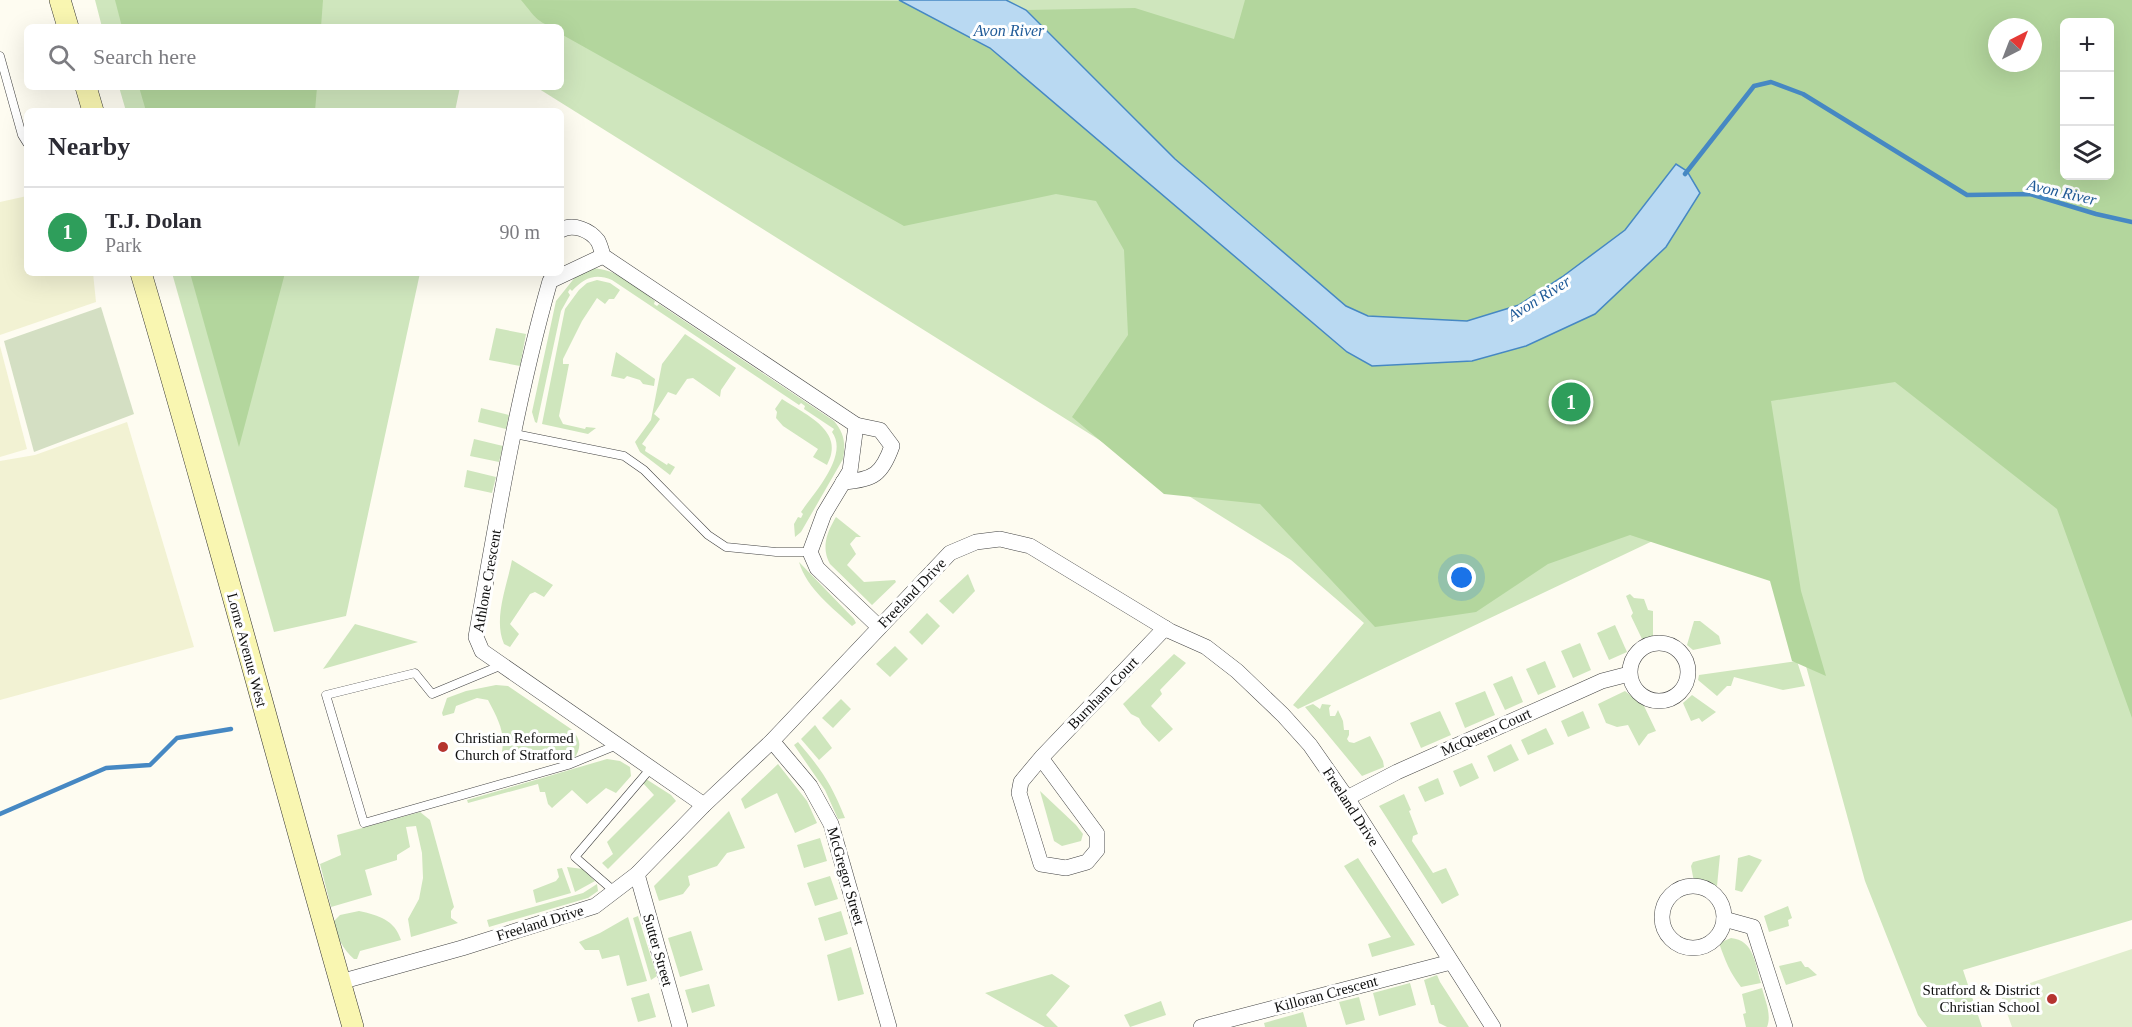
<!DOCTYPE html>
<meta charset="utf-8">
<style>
:root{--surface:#fff;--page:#f7f7f7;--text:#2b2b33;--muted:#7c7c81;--line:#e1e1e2;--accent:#0f766e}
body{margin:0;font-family:"Times New Roman",serif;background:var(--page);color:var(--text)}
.controls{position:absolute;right:18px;top:18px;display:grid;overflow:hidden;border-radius:9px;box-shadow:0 6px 24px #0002}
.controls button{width:54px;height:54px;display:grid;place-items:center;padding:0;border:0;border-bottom:2px solid var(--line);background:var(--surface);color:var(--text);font:30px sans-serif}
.compass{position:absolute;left:1988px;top:18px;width:54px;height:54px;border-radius:50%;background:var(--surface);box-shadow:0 6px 24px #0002;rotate:42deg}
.you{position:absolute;left:1462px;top:578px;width:21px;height:21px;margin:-15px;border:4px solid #fff;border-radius:50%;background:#1a73e8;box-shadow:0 0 0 9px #1a73e833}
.badge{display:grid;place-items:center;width:39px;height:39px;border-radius:50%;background:var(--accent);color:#fff;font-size:20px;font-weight:700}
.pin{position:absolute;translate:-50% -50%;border:3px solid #fff;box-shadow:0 2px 6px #0006}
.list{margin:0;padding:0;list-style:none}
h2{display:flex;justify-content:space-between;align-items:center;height:78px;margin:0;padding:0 24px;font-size:26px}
h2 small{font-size:20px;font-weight:400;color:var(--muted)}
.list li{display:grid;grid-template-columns:39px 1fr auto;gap:18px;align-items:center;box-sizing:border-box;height:90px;padding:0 24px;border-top:2px solid var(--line)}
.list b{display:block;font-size:22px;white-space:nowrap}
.list p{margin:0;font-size:20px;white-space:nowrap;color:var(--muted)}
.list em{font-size:20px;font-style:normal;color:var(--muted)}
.icon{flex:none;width:33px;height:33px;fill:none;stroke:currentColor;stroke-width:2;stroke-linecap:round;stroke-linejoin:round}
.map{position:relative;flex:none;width:2132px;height:1027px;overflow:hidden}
.search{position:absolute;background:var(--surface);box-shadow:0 6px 24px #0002;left:24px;top:24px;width:540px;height:66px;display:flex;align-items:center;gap:15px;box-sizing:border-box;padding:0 21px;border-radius:9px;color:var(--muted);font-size:22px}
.panel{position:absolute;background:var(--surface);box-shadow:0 6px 24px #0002;left:24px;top:108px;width:540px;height:168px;border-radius:9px}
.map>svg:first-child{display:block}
.farmland{fill:#f2f2d3}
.green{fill:#cfe6bd;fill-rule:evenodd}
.forest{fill:#b3d69d;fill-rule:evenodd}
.cemetery{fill:#d4dfc3}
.pitch{fill:#e1eece}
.water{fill:#b9d9f2;stroke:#4688c3;stroke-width:1.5}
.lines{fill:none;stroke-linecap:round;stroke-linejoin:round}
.stream{stroke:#4688c3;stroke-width:4.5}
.service-casing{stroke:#424242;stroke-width:9}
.minor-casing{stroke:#424242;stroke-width:16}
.secondary-casing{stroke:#313131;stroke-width:22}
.service{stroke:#fff;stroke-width:8}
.minor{stroke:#fff;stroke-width:15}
.secondary{stroke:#f9f6b1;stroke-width:21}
.poi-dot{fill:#b53430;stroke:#fff;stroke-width:2}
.labels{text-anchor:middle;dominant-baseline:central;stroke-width:6;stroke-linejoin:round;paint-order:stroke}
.street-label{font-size:15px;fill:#0f0f0f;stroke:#fff}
.poi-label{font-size:15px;fill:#0f0f0f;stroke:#fff;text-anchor:start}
.water-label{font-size:16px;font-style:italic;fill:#205b98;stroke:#fff}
</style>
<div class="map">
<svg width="2132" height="1027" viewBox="0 0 2132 1027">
<rect width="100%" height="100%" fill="#fefcf1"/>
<g class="farmland">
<polygon points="27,196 27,273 93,273 96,302 0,335 0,202"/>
<polygon points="0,346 27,449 0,457"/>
<polygon points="127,422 194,647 0,700 0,461 35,455"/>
</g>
<g class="green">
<path d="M95,0h2037v920l-169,50 19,57h-55l-9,-12 -53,-134 -107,-390 -460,218 -5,-4 71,-82 -73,-63 -755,-473h25v-60h-459zM2064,22h46v154h-46zM1997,27h36v36h-36z"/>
<polygon points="119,87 460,87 455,111 126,111"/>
<path d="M592,268c25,1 44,19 63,33l-1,3 3,2 2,-2 175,117c10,12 12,22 9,38l-42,73 -6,5 -1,-13 4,-7 3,1 2,-4 -2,-2c14,-20 48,-57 31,-80l2,-3 -30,-20 1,-3 -4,-3 -2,2 -187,-125c-17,-7 -28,-2 -40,11l-2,-2 -2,3 2,3 -9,16 -24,112 -2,-1 -3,-10 24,-111 20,-25z"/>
<polygon points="172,273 420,273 346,616 274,632"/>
<polygon points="597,280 610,283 620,290 614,299 609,299 605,304 597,298 582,321 563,359 563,364 569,364 559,416 563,424 585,429 586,427 596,428 588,434 542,424 565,309 579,290 587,283"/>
<polygon points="496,328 526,334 520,366 489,360"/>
<polygon points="685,334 736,368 721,390 720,397 693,378 687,379 676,395 668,392 654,414 660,419 642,444 646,447 645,451 667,465 668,463 675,467 670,475 640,452 635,442 651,420 662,364"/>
<polygon points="616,352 655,379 654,386 643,384 640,380 627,376 624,379 611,376"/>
<path d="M782,399c24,16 64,32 45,66l-14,-8 5,-8 -35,-23 -7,-8 1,-6 -2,-3z"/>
<polygon points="481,408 509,415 506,429 478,422"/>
<polygon points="474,439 503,446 499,462 470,456"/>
<polygon points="467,470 496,477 492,493 464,487"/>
<path d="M836,517l25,20h-5l-6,7 6,10 -9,11 17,17 31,-2 1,2 -24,23 -42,-41c-9,-17 -3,-32 6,-47z"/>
<path d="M512,560l41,25 -9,12 -9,-5 -5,2 -20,30 9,10 -9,13 -6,-3c-11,-25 3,-58 8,-84z"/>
<path d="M799,562l55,57 2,4 -4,3c-20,-19 -45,-37 -53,-64z"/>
<polygon points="968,574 975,591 953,614 939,601"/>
<polygon points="1630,594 1634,598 1644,599 1648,610 1653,611 1653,636 1642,639 1631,616 1633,613 1626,596"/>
<polygon points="927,613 940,626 922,645 909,632"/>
<polygon points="1694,621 1700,621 1719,636 1721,644 1693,650 1687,645"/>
<polygon points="355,624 418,642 323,669"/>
<polygon points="1615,625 1627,652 1609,660 1597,633"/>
<polygon points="1580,643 1591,670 1573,678 1561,651"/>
<polygon points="895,646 908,659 890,677 876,664"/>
<polygon points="1174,654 1186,663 1160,690 1162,694 1151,706 1173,729 1159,742 1142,724 1139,718 1131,714 1123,704"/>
<polygon points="1545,661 1556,687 1538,695 1526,669"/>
<polygon points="1797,661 1805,686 1783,690 1734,677 1731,686 1727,686 1717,696 1698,680 1699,675"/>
<polygon points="1512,676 1523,702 1505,710 1493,684"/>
<path d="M496,685l12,1 63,43c10,10 11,18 3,30l-11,2 -18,-12 -45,12c7,-26 0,-38 -12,-61l-11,-2 -21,8 -2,7 -11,3 -1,-3 5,-15 19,-7z"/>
<polygon points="1485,691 1495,715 1465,728 1455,703"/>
<polygon points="1625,691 1644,706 1656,731 1648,734 1639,746 1628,725 1617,727 1606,723 1598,704"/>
<polygon points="1692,695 1716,712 1702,722 1699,718 1691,721 1683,703"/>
<polygon points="841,699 851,709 833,728 822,718"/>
<polygon points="1313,704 1320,709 1322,704 1331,705 1329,708 1330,716 1335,716 1338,710 1343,721 1344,730 1349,730 1349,735 1347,739 1349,742 1354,743 1370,736 1383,761 1384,767 1362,776 1305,707"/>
<polygon points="1440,711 1451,735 1421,748 1410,723"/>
<polygon points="1583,711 1590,728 1568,737 1561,721"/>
<polygon points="815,725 832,748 819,760 801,739"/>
<polygon points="1546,728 1554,744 1528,755 1521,740"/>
<path d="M798,742c23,27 33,41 47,76l-7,1 -13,-29 -31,-45z"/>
<polygon points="1511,744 1519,760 1494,772 1487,756"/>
<polygon points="607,759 620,761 630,767 631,776 616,793 606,788 587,804 572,790 552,808 548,804 545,792 540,792 538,784 468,803 467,800"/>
<polygon points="1472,763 1479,778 1460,787 1453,771"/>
<polygon points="778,764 807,801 817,823 795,833 777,793 745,809 741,799"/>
<polygon points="1438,778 1444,794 1425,802 1418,787"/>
<polygon points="646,779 671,795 676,801 608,869 602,863 613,854 607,842 654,795 642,782"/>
<polygon points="1040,791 1076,825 1083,834 1081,841 1062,846 1054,841"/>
<polygon points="1404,794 1411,810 1409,811 1418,834 1413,836 1412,841 1433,873 1446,868 1459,895 1442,904 1379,806"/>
<polygon points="729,811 745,848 727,853 717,866 688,876 690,885 683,894 659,901 654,886"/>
<polygon points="420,812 430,820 454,907 451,911 451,918 458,923 411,937 408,919 419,899 423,878 422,853 416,826 406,827 410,847 397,855 397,860 365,870 372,895 331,907 320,864 341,855 337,835"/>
<polygon points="820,838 827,861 804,868 797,845"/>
<polygon points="1720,855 1717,886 1694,882 1691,866 1693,862"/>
<polygon points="1749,855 1762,860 1742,892 1735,890 1738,858"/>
<polygon points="1358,858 1415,945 1372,957 1368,944 1391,937 1344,866"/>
<polygon points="567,867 583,869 595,881 575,892"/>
<polygon points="562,868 571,893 536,903 533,890 556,881 559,877 557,869"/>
<polygon points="830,876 838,899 815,906 807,883"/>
<polygon points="597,884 598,891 588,898 489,927 487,920 583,893"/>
<polygon points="1788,906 1792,918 1788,920 1789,926 1769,932 1764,916"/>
<path d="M359,911c19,4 36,9 42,29l-41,11 -3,8h-3c-10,-9 -19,-23 -20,-38l6,-6z"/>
<polygon points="841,911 848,934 825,941 818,918"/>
<polygon points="638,916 657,976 651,980 633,918"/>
<polygon points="628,917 647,981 627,986 619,955 602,959 599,950 585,950 579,942 600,933"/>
<polygon points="691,931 703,970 680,977 668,938"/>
<path d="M1731,938c23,2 24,26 30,45l-20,4c-11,-14 -16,-27 -22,-44z"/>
<polygon points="851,947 864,994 838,1001 827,955"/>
<polygon points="1801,961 1805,967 1808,967 1817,975 1786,985 1779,966"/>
<polygon points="1052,974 1070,986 1046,1015 1058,1027 1045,1027 985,993"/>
<polygon points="1437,975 1440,982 1469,1027 1447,1027 1439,1023 1434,1005 1431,1005 1424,980"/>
<polygon points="1410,983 1416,1005 1379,1016 1373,993"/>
<polygon points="709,984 715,1006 692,1013 685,990"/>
<path d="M1762,988c3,12 10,27 5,39h-21l-3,-13 3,-1 -4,-19z"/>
<polygon points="649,993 656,1017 638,1022 631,998"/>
<polygon points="1359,997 1365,1020 1346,1025 1339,1002"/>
<polygon points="1161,1001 1166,1015 1130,1027 1124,1015"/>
<polygon points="1303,1012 1307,1027 1265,1027 1264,1023"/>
</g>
<g class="forest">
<polygon points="115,0 323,0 321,27 122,27"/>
<path d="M521,0l383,1 86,47 357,304 25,14 100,-5 54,-15 140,-99 34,-54 -13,-22 -11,-7 -51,66 -63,47 -43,28 -52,16 -99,-5 -22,-10 -171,-147 -149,-149 109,-2 99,31 11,-39h887v718l-75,-209 -162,-127 -124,19 30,190 25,85 -34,-15 -22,-80 -140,-46 -82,29 -72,48 -101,15 -115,-123 -96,-10 -92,-77 56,-82 -4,-85 -28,-49 -40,-7 -152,32 -343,-192v-7c-22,0 -27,-12 -40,-27zM2064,22h46v154h-46zM1997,27h36v36h-36z"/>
<polygon points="139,87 317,87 315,111 146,111"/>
<polygon points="190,273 285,273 239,447"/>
</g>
<polygon class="cemetery" points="101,307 134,414 34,452 4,341"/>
<polygon class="pitch" points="2132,949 2132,1027 2012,1027 2000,993"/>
<polygon class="water" points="899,0 1006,0 1026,10 1175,159 1346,306 1368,316 1467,321 1519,305 1562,277 1625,230 1676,164 1687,171 1700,193 1666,247 1595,314 1526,346 1472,361 1372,366 1347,352 990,48"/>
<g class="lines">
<g class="stream">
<polyline points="1685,174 1754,86 1771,82 1803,94 1967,195 2030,194 2096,214 2132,222"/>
<polyline points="0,814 106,768 150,765 177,738 231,729"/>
</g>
<g class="service-casing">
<g id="service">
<polyline points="0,56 22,135 27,143"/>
<polyline points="515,434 624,456 644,470 708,535 726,547 776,552 810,552"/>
<polyline points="502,665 432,694 415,673 326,695 364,823 568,765 617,745"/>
<polyline points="614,891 575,857 651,768"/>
</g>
</g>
<g class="minor-casing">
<g id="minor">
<path d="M561,230c12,-7 29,0 37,11 2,4 4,11 5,15l253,169 -6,46 -26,43 -14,38 7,16 62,59"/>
<path d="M603,256l-53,25c-33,116 -53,237 -74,356l6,14 222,154"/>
<path d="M843,482c31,-2 39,-8 49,-36l-12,-16 -24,-5"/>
<circle cx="1659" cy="672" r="29"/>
<polyline points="772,741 810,786 831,824 889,1027"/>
<polyline points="1041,758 1097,834 1097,850 1087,862 1066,868 1041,864 1019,793 1021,782 1041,758 1165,628"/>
<polyline points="1347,798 1397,772 1582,690 1602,681 1629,674"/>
<polyline points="637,874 680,1027"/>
<circle cx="1693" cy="917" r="31"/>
<polyline points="1724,919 1753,927 1785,1027"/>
<polyline points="340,982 462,948 595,906 637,874 704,805 772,741 950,553 976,542 1000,539 1030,546 1170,631 1206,647 1237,671 1283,715 1310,745 1347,798 1493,1027"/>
<polyline points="1201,1027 1451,962"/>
</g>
</g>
<g class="secondary-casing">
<g id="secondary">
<polyline points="60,0 68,27"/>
<polyline points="86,87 93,111"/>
<path d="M141,273c74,250 140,503 212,754"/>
</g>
</g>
<use href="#service" class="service"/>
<use href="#minor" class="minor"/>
<use href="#secondary" class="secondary"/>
</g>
<g class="poi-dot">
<circle cx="443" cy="747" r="6"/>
<circle cx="2052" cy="999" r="6"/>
</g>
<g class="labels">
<g class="street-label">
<text transform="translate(487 581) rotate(-80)">Athlone Crescent</text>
<text transform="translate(912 593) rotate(-46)">Freeland Drive</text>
<text transform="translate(247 650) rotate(75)">Lorne Avenue West</text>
<text transform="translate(1103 693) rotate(-46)">Burnham Court</text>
<text transform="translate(1486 732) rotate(-24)">McQueen Court</text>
<text transform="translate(1351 807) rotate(57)">Freeland Drive</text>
<text transform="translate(846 876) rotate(74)">McGregor Street</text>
<text transform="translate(540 923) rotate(-17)">Freeland Drive</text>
<text transform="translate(658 950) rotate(74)">Sutter Street</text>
<text transform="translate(1326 994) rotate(-15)">Killoran Crescent</text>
</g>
<g class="poi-label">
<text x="455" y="738">Christian Reformed<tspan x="455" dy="17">Church of Stratford</tspan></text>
<text x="2040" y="990" text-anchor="end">Stratford &amp; District<tspan x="2040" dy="17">Christian School</tspan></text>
</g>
<g class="water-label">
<text x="1009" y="30">Avon River</text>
<text transform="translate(2062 192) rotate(13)">Avon River</text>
<text transform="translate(1539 298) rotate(-32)">Avon River</text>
</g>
</g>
</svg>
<div class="controls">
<button>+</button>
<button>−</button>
<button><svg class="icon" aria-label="layers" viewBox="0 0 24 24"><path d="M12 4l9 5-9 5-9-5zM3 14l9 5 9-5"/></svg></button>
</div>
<svg class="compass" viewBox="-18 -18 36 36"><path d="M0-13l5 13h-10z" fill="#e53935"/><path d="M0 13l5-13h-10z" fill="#7c7c81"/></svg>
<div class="you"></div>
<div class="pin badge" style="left:1571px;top:402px;background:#2e9e5b">1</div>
<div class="search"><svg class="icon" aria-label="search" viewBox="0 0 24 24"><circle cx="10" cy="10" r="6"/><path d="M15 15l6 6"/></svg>Search here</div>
<section class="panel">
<h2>Nearby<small></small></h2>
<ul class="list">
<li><span class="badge" style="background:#2e9e5b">1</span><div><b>T.J. Dolan</b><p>Park</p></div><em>90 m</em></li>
</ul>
</section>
</div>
